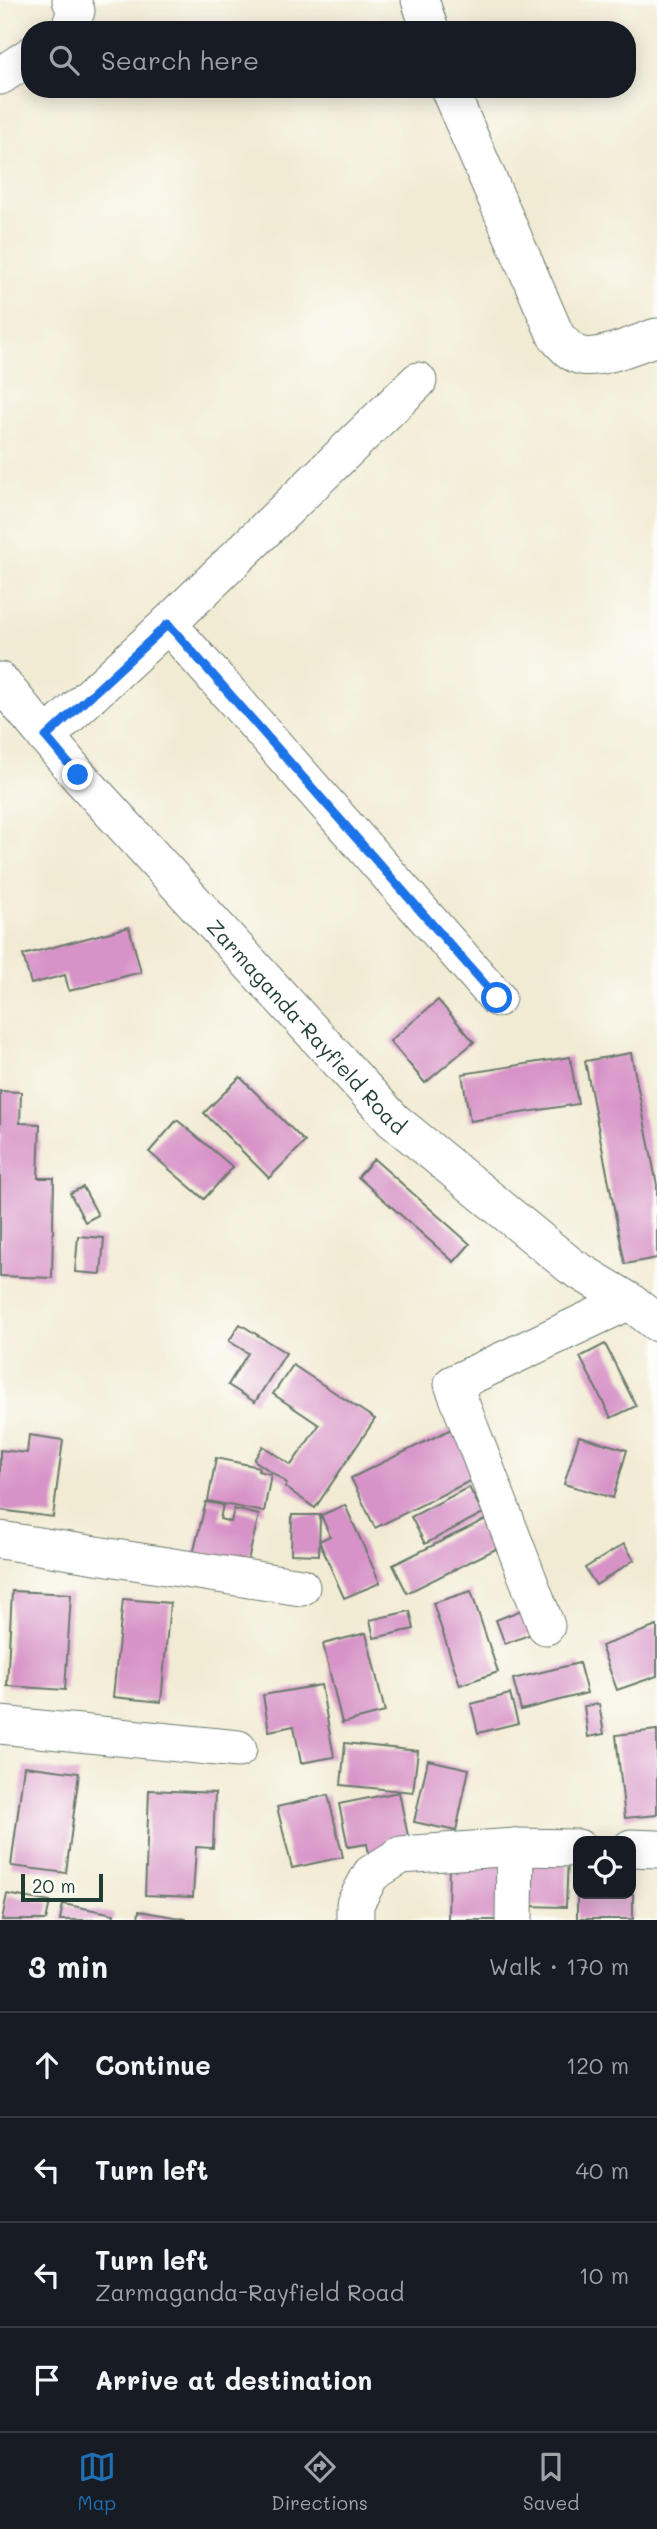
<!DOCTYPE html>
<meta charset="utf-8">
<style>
:root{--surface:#171b24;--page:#20242c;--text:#f1f3f6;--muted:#9ea1a6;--line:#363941;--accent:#1f6fb2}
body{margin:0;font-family:Mali,sans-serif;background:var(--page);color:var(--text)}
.controls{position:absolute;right:21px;bottom:21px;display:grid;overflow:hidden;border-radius:14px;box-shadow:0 4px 18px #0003}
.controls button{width:63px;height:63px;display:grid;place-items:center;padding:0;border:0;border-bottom:2px solid var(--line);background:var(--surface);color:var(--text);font:35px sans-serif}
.scale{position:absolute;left:21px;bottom:18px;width:82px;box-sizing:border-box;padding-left:7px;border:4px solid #1f3d34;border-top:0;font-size:19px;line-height:24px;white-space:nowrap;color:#1f3d34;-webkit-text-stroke:5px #fdfcf7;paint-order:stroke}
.stop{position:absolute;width:21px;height:21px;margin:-16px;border:5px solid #1a73e8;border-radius:50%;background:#fff}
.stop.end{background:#1a73e8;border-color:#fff;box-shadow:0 2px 7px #0008}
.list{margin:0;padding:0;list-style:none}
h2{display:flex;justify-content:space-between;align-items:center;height:91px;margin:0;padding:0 28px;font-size:30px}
h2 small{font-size:23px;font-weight:400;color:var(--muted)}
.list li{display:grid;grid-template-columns:46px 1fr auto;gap:21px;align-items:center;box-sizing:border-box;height:105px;padding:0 28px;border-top:2px solid var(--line)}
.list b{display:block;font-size:26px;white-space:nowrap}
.list p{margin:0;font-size:23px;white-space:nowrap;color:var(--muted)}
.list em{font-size:23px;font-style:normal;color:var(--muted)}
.icon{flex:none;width:38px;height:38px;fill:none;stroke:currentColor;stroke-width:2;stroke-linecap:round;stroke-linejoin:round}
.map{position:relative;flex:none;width:657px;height:1920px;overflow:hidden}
.search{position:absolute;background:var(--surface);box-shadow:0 4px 18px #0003;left:21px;right:21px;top:21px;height:77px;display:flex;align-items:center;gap:18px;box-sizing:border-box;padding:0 24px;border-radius:28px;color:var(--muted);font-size:26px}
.sheet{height:511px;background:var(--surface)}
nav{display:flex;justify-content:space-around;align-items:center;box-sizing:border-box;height:98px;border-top:2px solid var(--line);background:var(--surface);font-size:19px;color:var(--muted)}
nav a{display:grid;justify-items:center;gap:4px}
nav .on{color:var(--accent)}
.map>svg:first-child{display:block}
.building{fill:#d793c7}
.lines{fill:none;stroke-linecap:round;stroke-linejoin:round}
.minor-casing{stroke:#697a6c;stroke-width:39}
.minor{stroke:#fff;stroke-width:37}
.route{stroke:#1a73e8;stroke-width:9}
.labels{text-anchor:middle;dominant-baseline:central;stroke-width:7;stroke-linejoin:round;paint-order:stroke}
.street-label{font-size:21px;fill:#1f3d34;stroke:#fdfcf7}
</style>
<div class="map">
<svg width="657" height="1920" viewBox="0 0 657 1920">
<rect width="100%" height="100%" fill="#fdfcf7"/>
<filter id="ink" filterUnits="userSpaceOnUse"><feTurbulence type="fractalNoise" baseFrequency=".0143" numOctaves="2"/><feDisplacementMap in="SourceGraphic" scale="14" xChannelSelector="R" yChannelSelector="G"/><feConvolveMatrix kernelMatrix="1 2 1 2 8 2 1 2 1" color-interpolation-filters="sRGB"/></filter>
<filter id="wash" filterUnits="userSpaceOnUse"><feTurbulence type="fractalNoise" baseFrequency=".00686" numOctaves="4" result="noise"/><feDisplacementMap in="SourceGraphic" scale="28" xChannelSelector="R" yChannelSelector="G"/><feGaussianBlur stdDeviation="1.57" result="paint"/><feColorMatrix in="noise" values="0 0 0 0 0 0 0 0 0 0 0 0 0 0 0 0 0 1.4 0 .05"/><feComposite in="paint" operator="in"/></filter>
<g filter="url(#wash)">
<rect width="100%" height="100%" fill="#f2ebd4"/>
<g id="blocks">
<g class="building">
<polygon points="129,927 141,972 69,991 65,975 31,984 23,955"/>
<polygon points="438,1000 474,1042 425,1083 390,1041"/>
<polygon points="631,1053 657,1185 657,1258 625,1264 585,1061"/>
<polygon points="570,1057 578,1104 470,1121 462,1074"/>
<polygon points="240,1077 305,1142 269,1178 204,1113"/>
<polygon points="0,1091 21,1092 20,1123 40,1124 38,1178 54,1178 52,1278 0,1276"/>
<polygon points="177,1120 233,1167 204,1199 149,1152"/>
<polygon points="374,1159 470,1244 454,1262 358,1177"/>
<polygon points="83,1187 98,1215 85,1222 70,1193"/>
<polygon points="78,1236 104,1238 101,1274 75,1272"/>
<polygon points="240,1324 286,1353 255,1402 228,1385 248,1353 229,1341"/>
<polygon points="605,1344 636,1406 611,1418 580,1357"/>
<polygon points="293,1365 375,1419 315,1508 285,1487 287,1483 254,1460 263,1446 291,1465 319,1425 273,1394"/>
<polygon points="453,1428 478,1477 375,1528 351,1478"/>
<polygon points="29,1435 63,1440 53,1517 0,1510 0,1450 27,1453"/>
<polygon points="579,1436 627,1450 613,1498 564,1484"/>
<polygon points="216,1458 259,1467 258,1471 271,1474 264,1512 208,1501"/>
<polygon points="469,1487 483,1513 425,1544 411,1517"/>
<polygon points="206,1502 223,1505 220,1519 231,1522 234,1509 259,1515 246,1568 193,1554"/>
<polygon points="345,1505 380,1583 344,1598 319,1541 330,1536 321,1515"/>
<polygon points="292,1515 320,1515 319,1555 291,1554"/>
<polygon points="492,1516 506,1544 407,1593 393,1565"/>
<polygon points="624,1544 634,1560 596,1585 585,1568"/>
<polygon points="12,1591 71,1594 65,1690 7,1686"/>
<polygon points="471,1591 498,1672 460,1685 433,1603"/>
<polygon points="123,1599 170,1603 161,1702 113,1697"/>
<polygon points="532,1606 542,1630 505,1644 496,1620"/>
<polygon points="410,1611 414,1629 374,1638 370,1620"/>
<polygon points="657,1626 657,1676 617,1690 601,1646"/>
<polygon points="366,1633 385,1712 342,1723 323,1644"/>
<polygon points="579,1663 587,1693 521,1710 513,1679"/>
<polygon points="321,1685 334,1757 301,1763 294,1726 269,1731 263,1695"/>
<polygon points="510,1694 518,1723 478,1733 471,1704"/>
<polygon points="599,1704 604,1734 588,1737 584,1706"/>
<polygon points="657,1730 657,1815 625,1818 616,1735"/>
<polygon points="345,1743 418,1751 413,1792 341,1785"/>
<polygon points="428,1760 469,1769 456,1831 414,1822"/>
<polygon points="24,1766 79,1773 66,1873 11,1866"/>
<polygon points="149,1790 215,1793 213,1848 196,1847 193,1897 145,1895"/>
<polygon points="399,1792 410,1846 369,1854 367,1844 348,1847 339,1804"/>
<polygon points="328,1795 343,1857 292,1868 277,1807"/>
<polygon points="525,1856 568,1857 566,1907 523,1906"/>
<polygon points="449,1861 509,1863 509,1920 448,1920"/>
<polygon points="7,1894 50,1902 46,1920 2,1920"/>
<rect x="577" y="1894" width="56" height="25"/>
<polygon points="63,1904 114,1914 113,1920 60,1920"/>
<polygon points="139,1911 186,1919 186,1920 138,1920"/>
</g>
</g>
</g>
<g filter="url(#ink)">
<use href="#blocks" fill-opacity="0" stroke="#697a6c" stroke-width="2"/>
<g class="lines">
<g class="minor-casing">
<g id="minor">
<polyline points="420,0 430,30"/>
<polyline points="69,30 76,11 71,0"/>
<polyline points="0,76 30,56"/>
<path d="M449,89l107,247c7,8 15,18 26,20 20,4 55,-13 75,-19"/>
<polyline points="168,624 497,998"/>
<path id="s1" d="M0,681l78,94 315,345 178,146 58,35 28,22"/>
<polyline points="46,737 168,624 418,381"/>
<polyline points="0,1540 301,1587"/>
<polyline points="546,1626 453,1384 629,1301"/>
<polyline points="0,1725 238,1749"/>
<polyline points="631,1848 657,1849"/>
<polyline points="355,1920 355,1904 371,1874 401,1855 515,1847 578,1848"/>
<polyline points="514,1920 515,1847"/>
</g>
</g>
<use href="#minor" class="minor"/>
</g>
</g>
<g class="lines" filter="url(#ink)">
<polyline class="route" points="78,775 46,737 168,624 497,998"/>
</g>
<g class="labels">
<g class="street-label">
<text stroke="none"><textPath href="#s1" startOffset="462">Zarmaganda-Rayfield Road</textPath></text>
</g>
</g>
</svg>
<div class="controls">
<button><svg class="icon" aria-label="locate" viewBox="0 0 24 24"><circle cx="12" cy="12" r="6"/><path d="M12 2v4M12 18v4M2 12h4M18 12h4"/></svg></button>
</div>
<div class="scale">20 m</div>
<div class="stop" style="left:497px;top:998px"></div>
<div class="stop end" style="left:78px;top:775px"></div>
<div class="search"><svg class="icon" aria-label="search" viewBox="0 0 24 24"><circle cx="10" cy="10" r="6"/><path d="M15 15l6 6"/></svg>Search here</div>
</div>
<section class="sheet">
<h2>3 min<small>Walk · 170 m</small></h2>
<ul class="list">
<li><svg class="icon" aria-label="ahead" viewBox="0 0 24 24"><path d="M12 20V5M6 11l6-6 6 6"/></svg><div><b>Continue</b></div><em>120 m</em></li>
<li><svg class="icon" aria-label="left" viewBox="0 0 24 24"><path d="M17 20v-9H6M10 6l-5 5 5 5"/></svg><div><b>Turn left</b></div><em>40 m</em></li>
<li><svg class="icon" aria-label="left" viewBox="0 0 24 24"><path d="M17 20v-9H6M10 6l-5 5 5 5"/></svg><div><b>Turn left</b><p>Zarmaganda-Rayfield Road</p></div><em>10 m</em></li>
<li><svg class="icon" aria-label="arrive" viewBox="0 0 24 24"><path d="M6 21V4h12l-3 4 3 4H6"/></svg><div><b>Arrive at destination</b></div></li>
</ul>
</section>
<nav>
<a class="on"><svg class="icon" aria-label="map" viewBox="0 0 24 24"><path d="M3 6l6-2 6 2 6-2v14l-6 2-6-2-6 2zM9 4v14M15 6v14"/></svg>Map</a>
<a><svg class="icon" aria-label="directions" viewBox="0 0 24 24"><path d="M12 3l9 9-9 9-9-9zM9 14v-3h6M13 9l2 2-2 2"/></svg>Directions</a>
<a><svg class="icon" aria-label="saved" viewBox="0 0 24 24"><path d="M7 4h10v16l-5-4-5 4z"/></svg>Saved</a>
</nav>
